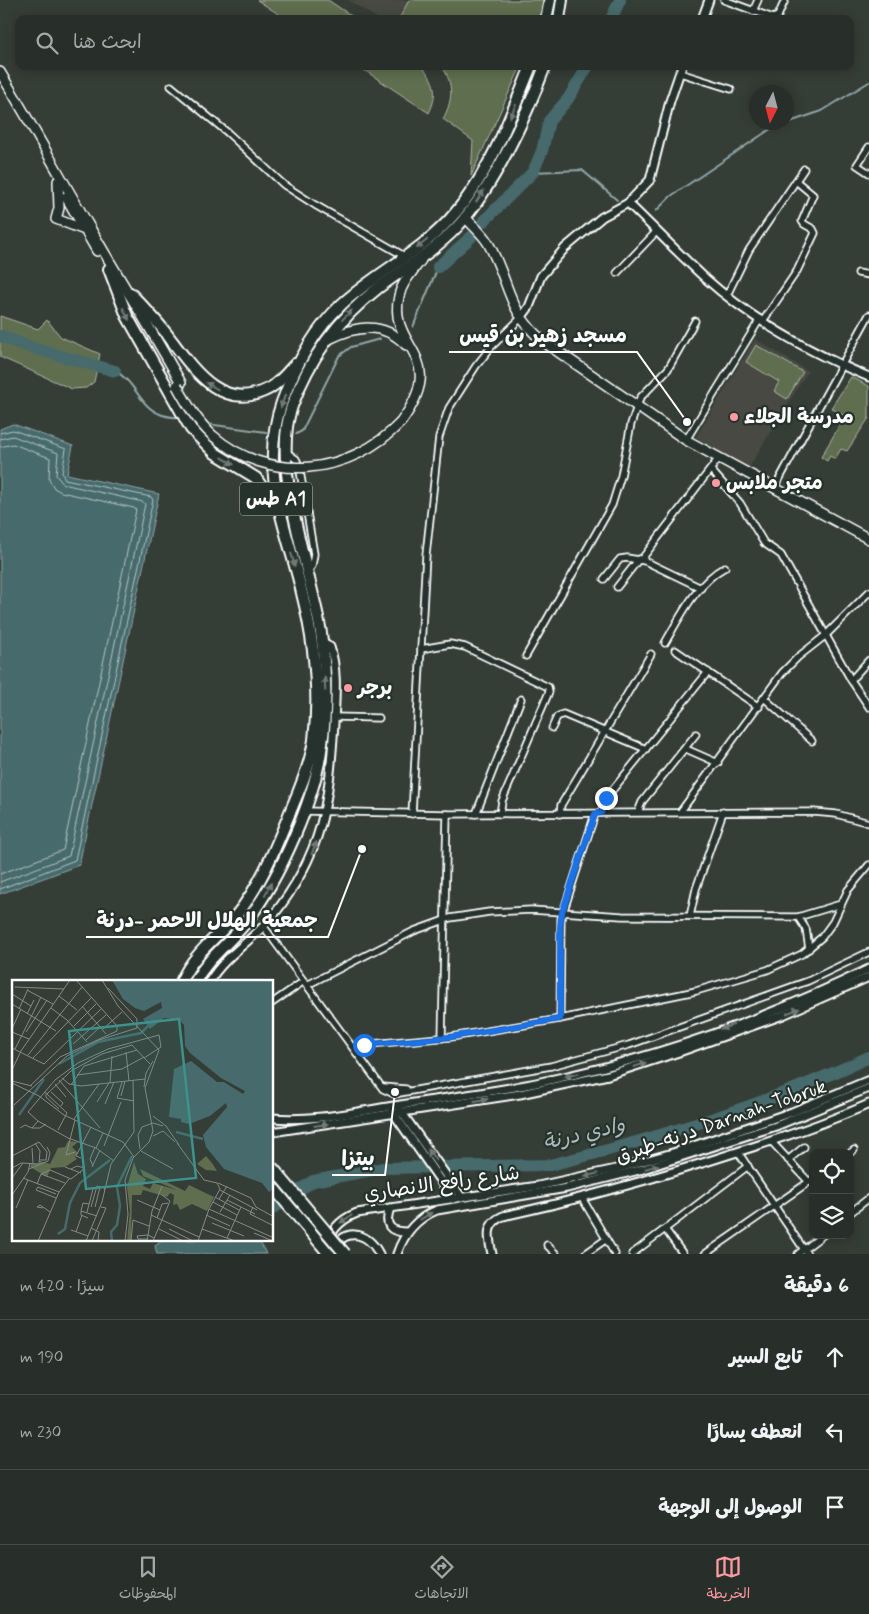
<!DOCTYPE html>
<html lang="ar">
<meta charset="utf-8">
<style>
:root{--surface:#282e29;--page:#343a35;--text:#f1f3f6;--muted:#a5a8a8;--line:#444a46;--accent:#ff9aa2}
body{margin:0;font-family:Mynerve,"Playpen Sans Arabic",sans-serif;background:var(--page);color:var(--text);direction:rtl}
.controls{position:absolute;right:15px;bottom:15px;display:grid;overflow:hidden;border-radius:10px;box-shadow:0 2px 12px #0003}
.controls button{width:45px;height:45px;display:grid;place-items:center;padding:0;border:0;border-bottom:1px solid var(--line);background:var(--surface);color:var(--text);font:25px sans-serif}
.compass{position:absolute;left:749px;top:85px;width:45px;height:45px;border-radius:50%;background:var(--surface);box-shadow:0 2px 12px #0003;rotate:186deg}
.stop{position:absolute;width:15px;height:15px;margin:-11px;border:4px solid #1a73e8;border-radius:50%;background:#fff}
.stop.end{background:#1a73e8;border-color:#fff;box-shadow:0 1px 5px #0008}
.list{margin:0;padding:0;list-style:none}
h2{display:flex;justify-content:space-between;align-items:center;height:65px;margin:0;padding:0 20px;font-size:21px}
h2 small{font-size:16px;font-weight:400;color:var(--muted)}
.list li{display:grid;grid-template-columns:32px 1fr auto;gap:15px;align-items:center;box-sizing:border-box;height:75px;padding:0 20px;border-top:1px solid var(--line)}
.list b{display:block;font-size:19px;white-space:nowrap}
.list em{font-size:16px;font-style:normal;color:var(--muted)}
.icon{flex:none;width:28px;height:28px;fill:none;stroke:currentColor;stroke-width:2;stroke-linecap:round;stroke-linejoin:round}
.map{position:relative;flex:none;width:869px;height:1254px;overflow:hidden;direction:ltr}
.search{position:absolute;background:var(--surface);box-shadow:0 2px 12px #0003;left:15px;right:15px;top:15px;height:55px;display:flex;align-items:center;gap:12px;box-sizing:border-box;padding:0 18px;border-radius:10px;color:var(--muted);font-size:19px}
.sheet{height:290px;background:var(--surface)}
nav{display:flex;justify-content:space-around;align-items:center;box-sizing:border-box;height:70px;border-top:1px solid var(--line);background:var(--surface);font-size:14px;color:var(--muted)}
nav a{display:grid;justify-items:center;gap:2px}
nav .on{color:var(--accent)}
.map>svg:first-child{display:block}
.built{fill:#474842}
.green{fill:#5f6e4f;stroke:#afb6a7}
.water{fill:#476b6c;stroke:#91a6a7}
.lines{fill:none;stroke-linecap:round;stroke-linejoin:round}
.shore{stroke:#b5c4c4;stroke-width:1}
.stream{stroke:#91a6a7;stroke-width:2}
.river{stroke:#476b6c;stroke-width:12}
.minor-casing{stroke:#fff;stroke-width:9}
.tertiary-casing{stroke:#fff;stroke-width:11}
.secondary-casing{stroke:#fff;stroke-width:12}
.primary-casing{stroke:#fff;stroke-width:12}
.trunk-casing{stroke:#fff;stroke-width:14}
.minor{stroke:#26332d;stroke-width:5.5}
.tertiary{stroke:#26332d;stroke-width:7}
.secondary{stroke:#26332d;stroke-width:9}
.primary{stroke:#26332d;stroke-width:9}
.trunk{stroke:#26332d;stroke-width:10}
.primary-bridge-casing{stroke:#fff;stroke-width:12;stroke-linecap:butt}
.trunk-bridge-casing{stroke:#fff;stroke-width:14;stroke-linecap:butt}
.primary-bridge{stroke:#26332d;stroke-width:9}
.trunk-bridge{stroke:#26332d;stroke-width:10}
.oneway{fill:#727a76}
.route{stroke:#1a73e8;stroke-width:6}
.poi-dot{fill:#ff9aa2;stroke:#26332d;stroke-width:2}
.labels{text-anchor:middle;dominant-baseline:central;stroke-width:4.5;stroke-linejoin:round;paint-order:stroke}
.shield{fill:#26332d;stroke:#bec2c0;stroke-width:1}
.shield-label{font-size:19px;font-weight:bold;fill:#fff}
.poi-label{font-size:20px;font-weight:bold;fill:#fff;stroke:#26332d;text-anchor:start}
.street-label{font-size:20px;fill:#fff;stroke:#26332d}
.water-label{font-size:21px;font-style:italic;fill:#acbcbd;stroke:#26332d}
.inset-river{fill:none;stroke:#476b6c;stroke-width:2.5}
.inset-road{fill:none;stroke:#868b87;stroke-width:1}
.view{fill:#3f918b;fill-opacity:0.15;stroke:#3f918b;stroke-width:2.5}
.inset-edge{fill:none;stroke:#fff;stroke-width:2.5}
.leader{fill:none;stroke:#fff;stroke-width:2}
.callout-dot{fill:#fff;stroke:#26332d;stroke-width:2}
.callout-label{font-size:21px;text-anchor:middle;font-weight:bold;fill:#fff;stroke:#26332d;stroke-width:4.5;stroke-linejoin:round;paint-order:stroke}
</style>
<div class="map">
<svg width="869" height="1254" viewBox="0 0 869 1254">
<rect width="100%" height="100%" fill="#353d37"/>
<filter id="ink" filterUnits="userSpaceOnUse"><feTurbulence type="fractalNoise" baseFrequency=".02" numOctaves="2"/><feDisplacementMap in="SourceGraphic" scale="10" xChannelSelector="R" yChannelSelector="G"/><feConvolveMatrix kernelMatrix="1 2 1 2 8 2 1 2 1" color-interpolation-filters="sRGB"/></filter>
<g filter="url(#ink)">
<g class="built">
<polygon points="348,0 409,0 399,19 378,19"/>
<polygon points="755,339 808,371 748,469 696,437"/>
</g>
<g class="green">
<polygon points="257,0 328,0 356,19 286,19"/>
<polygon points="409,0 545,0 539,19 399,19"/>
<path d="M358,66h63c15,15 17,28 8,47z"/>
<path d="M442,66h79l-50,110 2,-35 -30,-22c10,-19 11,-34 -1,-53z"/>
<polygon points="0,316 38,329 47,320 61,337 100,354 94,382 86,388 72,389 0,357"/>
<polygon points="756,345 803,372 787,399 774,391 779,382 746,362"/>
<polygon points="851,377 869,386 869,418 847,451 841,449 835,459 830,456 827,461 821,457 845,416 831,408"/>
</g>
<g class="water">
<polygon points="13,424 73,446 67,474 159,494 79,865 0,894 0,429"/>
<polygon points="163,1240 259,1240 266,1254 157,1254 155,1246"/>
</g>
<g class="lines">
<g class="shore">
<polyline points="0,433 13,430 66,449 62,473 65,479 151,497 153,500 75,860 0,889"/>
<polyline points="0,439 13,436 58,453 56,475 63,484 143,502 145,504 69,856 0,882"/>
<polyline points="0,447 13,444 50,458 49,479 54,488 61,492 134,508 136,510 63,850 0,874"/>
</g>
<g class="stream">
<polyline points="533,172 582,170 617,200"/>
<polyline points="656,211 671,196 772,128 822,111 869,82"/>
<polyline points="413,327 438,267"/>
<path d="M115,371c21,11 24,35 45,43 6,3 14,3 20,4"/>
<polyline points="207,424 266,432"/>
<polyline points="296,434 302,431 339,356 351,347 380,339"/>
</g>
<g class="river">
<polyline points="611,19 620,0"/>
<polyline points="484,221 533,172 542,151 549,121 568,99 588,66"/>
<polyline points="438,267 471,237"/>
<polyline points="0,336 36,349 115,371"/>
<path d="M272,1209l41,-28 71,-13 166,-3c109,-27 217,-60 319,-108"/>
</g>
<g class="minor-casing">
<g id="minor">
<polyline points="724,0 773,18 778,16 785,0"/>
<polyline points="753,11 758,0"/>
<polyline points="680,73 731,89"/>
<polyline points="171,86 228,133 284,185 315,205 406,257"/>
<polyline points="869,147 857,165 869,173"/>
<polyline points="617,273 657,231"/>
<polyline points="858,273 869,275"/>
<polyline points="727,295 749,250 804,169"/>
<polyline points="763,321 797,271 815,233 813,229 804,224 802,221 813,195 796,181"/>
<polyline points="686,440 760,319"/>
<polyline points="286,452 296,459 299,465 314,554 312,566 308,571"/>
<polyline points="711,470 740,503 764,543 781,555 851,680 869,707"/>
<polyline points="774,489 869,315"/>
<polyline points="641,560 719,458"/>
<polyline points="604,579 620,559 627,558 645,561 701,588"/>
<polyline points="617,587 639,559"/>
<path d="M665,643c15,-26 32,-61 60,-76"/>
<polyline points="421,649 450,644 465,647 548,687 549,692 502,801 500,814"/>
<polyline points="675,650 759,707"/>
<polyline points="526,656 612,505 621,476 631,424 640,398 668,369 695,321"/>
<polyline points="851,680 869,660"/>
<polyline points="764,698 812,741"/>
<polyline points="334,717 379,718"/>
<polyline points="552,728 557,717 563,714 646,749"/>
<polyline points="686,749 718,763"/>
<polyline points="303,811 447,814 814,812 836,814 869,823"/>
<polyline points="681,811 782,673 798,657 826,635 869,592"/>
<polyline points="638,812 642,802 696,734"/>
<polyline points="601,813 606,798 708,672"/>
<polyline points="412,814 426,555 439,437 449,408 476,366 492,346 521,318"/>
<polyline points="476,814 521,699"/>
<polyline points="560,814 561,805 651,654"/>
<polyline points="690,916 696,889 723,812"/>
<polyline points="798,917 806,929 809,949"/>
<polyline points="264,927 383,1089 394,1094 551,1066 629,1045 808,981 869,952"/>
<polyline points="307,985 414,931 450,918 489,912 531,910 622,916 798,917 841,904"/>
<polyline points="272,1003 304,981"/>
<polyline points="560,1019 561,919 595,814"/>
<polyline points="442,1038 447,814"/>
<polyline points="354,1049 370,1044 451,1037 560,1019 696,991 767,970 802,954 822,937 833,922 848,890 869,865"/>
<polyline points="383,1087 406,1089"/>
<polyline points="771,1141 809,1182"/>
<polyline points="738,1152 807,1254"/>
<polyline points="850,1153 854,1150"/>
<polyline points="788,1160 804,1147"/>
<polyline points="582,1198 615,1254"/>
<polyline points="850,1213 869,1198"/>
<polyline points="665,1229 683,1254"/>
<polyline points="547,1245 556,1254"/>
<polyline points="585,1254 605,1240"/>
<polyline points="632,1254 748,1166"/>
<polyline points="705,1254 813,1179"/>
<polyline points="798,1254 823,1235"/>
</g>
</g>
<g class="tertiary-casing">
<g id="tertiary">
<polyline points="702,19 709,0"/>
<path d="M628,203c26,25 51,51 77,75 47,42 106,75 164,99"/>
<polyline points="521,318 529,307 541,276 565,248 602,217 628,203 650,180 670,101 682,66"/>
<path d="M209,982c16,-27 44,-42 63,-65 52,-65 57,-115 62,-194 1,-24 4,-53 -4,-76l-8,-4"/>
<polyline points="400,1110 462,1198"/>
<polyline points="392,1111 453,1199"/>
<path d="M272,1118c45,4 91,-8 135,-14 46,-7 93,-13 138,-23 110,-23 223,-63 324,-112"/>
<polyline points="272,1132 520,1094 608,1075 679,1052 783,1015 869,977"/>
<path d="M390,1208c-6,17 -1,24 17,24"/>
<path d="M325,1252c3,-19 14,-32 32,-39l181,-27 78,-17 60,-17 116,-40 77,-32"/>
<path d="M331,1254c11,-27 36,-24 48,0"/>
<path d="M397,1254c7,-21 20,-36 40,-44l130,-22 76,-19 133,-43 93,-38"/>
<path d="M492,1254c-3,-15 -8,-30 11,-38 79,-17 157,-39 234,-64 45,-14 89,-29 132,-48"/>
</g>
</g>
<g class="secondary-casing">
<path id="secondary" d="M465,217c8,9 17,16 23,26 22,38 18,68 56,99l142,98 183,99"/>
</g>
<g class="primary-casing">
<g id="primary">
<path d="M0,72c31,51 59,103 89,154 30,53 63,104 92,157"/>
<polyline points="58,181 59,208 56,219 82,229"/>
<polyline points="66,197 97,251"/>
<path d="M329,339c27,-13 54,-18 77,6"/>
<path d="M401,422c50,-69 -14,-72 -2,-126 3,-14 14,-25 22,-36"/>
</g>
</g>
<g class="trunk-casing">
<g id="trunk">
<polyline points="546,19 550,0"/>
<polyline points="559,19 562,0"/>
<polyline points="109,269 127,316 191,429 215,453 256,478 274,506"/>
<path d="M130,293c13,13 25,26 36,40 25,33 55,82 104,55 10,-6 18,-16 25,-24"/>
<path d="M181,982c12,-28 35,-44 54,-65 27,-33 42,-73 58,-112 9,-21 18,-43 21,-65 6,-49 0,-99 -12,-147 -15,-65 -44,-123 -20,-191 13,-36 31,-71 60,-98 34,-31 76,-50 108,-85 38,-42 60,-100 81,-153"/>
<path d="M195,982c13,-25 35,-39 51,-60 33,-42 70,-125 76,-178 5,-36 4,-75 -1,-111 -10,-64 -51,-166 -29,-227 17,-47 46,-87 86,-118 27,-20 55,-36 79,-61 36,-39 69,-110 88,-161"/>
</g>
</g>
<use href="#minor" class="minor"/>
<use href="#tertiary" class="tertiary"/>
<use href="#secondary" class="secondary"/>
<use href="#primary" class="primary"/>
<use href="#trunk" class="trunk"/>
<g class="primary-bridge-casing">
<path id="primary-bridge" d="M177,386c10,18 20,35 35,49 57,50 139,40 189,-13"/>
</g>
<g class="trunk-bridge-casing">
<g id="trunk-bridge">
<polyline points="272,1167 345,1254"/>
<polyline points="272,1186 329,1254"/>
</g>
</g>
<use href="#primary-bridge" class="primary-bridge"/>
<use href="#trunk-bridge" class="trunk-bridge"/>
</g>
<defs><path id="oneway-solid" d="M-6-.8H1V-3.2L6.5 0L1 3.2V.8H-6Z" transform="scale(1.25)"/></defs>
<g class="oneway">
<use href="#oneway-solid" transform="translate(513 111) rotate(114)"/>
<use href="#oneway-solid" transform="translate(480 196) rotate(-57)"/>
<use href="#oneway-solid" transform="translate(422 244) rotate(141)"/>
<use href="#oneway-solid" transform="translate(126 314) rotate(63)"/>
<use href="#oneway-solid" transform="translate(347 315) rotate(-44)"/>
<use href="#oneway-solid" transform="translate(212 386) rotate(-150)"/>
<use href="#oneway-solid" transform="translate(283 401) rotate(109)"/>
<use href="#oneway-solid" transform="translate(228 461) rotate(31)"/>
<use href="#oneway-solid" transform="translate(293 560) rotate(74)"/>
<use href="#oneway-solid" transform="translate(325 684) rotate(-92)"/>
<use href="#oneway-solid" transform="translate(314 848) rotate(-69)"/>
<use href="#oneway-solid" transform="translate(268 889) rotate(-62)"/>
<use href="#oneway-solid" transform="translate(793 1011) rotate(-22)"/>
<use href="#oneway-solid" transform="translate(727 1027) rotate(161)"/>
<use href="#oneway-solid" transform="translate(640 1065) rotate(-17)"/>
<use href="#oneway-solid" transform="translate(572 1075) rotate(167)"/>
<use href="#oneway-solid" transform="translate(481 1100) rotate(-9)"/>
<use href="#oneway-solid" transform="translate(321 1125) rotate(-8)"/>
<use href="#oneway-solid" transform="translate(432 1155) rotate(-125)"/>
<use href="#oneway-solid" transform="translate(652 1167) rotate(-16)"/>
<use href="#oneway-solid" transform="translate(591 1175) rotate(167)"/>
<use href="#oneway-solid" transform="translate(426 1216) rotate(-32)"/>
<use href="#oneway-solid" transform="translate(346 1219) rotate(147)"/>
</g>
</g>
<g class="lines" filter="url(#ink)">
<polyline class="route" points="364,1045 451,1037 560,1019 560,927 562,912 595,814 601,813 606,798"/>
</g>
<g class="poi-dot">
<circle cx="734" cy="417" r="5"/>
<circle cx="716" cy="483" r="5"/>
<circle cx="348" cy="688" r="5"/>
</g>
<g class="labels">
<rect class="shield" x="240" y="482.5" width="72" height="33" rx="4"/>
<g class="shield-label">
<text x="276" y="499">طس A1</text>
</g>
<g class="poi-label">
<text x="744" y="417">مدرسة الجلاء</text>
<text x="726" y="483">متجر ملابس</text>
<text x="358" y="688">برجر</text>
</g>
<g class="street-label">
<text transform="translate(721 1122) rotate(-19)">درنه-طبرق Darnah-Tobruk</text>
<text transform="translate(442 1184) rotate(-8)">شارع رافع الانصاري</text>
</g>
<g class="water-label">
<text transform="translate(584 1134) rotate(-13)">وادي درنة</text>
</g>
</g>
<g transform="translate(12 980)">
<rect width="261" height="261" fill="#353d37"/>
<path d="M56,161l10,1 -6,5 6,6 -3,4 2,2 -12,8 -14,1 -4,9 -17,-10 1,-3h9v-3l10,3 8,-16 7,-1zM194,176l6,7 5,8 -11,-1 -9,-6zM122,182l4,12 8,5 -3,7 7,3 3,-6 24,7 -34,-14 -3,-7 45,22 4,-6 25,12 -7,14 -15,-7 -12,6 -3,-6 -4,1 1,-10 -4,-2 -3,4 -24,-7 -2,5h-9l-1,46h-4l3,-30 -3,-24z" fill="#5f6e4f"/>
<path d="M261,0l1,208 -5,4 -7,-9 -38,-14 -18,-22 -3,-12 24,-28 -1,-4 -16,13 -21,8 -8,-2v-3l-12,-2 5,-48 17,-8 26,21h7l19,12 2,-3 -24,-13 -31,-25 -5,-7 -1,-21 -5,-5 -15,-2 -14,11 -7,-10 19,-11 -1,-6 -17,9 -9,-3 -12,-9 -11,-19z" fill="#476b6c"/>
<path class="inset-river" d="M47,84l39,-22 43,-9 7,-7M7,135l25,-36M164,152l27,7M46,254l7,-5 5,-26 10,-20 30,-23M100,261l-1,-9 6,-7 3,-19 -3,-19 15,-31"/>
<path class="inset-road" d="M64,0l41,46M90,0l16,26 41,44 -14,38 8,43 -4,11 -16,16 -8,22 3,34 -3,27M3,7l49,2M15,10l26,14M0,14l19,12M47,16l18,14M0,24l44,27M70,26l24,28M39,28l16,12 20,22M7,29l9,-20M15,34l7,-14M62,46l22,-22M0,49l9,-20M91,49l19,-17M0,52l17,7M14,52l21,-32M74,60l15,-14M61,64l33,-29M0,68l32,16M3,69l26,-52M114,72l3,29M16,75l54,-68M21,78l58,-60M32,84l57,-55M0,90l9,-19 49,-71M65,95l45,-6 22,-12M50,98l7,6 12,2 64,-7M47,100l41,48M0,101l20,5M110,102l-5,16 17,3M0,103l27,13 25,19 59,27 11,15M98,103l2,-27M43,104l11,13M59,105l13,-19 53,-16M18,106l30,-29 57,-26v-5M132,107l2,-14 7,-12M34,112v5l13,12M39,112l12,11 -2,3M109,116l4,-15M85,122l12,-19M93,124l9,-22M2,125l53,-49 32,-16 38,-12v-9l-29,-31M141,136l13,10 13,19M62,139l25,-35M8,148l5,-3 7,3 6,-7M20,148h8l6,-4M46,150l9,-17 -20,-19 24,-23 31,-17 30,-9 18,19M141,156l10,-5 12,11M165,163l27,37 13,3M92,166l17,-44M20,168l1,15M84,168l7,-15M128,169l-2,-14 4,-8 11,-4 10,3M129,171l32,18M63,172l-9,3 9,-35M0,176l27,-14 8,10 -1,8h-6M69,178l-5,-2 15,-29M102,181l-18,-13 -28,-10 -30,-17 -10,-9 27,-32 23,-17 30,-14 51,-14 2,12 -17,11M81,186l-3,-7 5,-12M53,187l16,6M80,187l8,-17M0,188l9,-5 18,1 1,-13 -5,-8M17,189l19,-8 2,-8 -3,-6M29,194l24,9M0,198l11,-15M11,198l36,14M205,203l3,6 -11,20 65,29M206,203l33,15 5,9 18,10M25,204l4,-10 9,-4 21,9 14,-11 -8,-2 -6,3M208,210l37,20M44,214l-18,-7 -2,3 20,8M0,215l16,-23 2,-9M203,217l24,13M207,219l8,-13M125,220l23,10M215,220l28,14M201,222l24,13M79,227l6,-21 8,2 -1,2M83,227l5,-20M241,227l-3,7 24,12M4,228l12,-28M31,228l-6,-1 3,-2 10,7M69,231l16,5M75,232l6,-23M208,232l10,-17M139,235l48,22M194,235l24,11M76,238l-7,-3v-4l2,-8 6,1M145,238l5,-14 6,-1M200,243l32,13M79,248l8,4 -1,9M147,249l24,12M157,249l24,12M190,249l33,12M59,250l17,6M64,252l6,-17M242,253l19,8M215,258l14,-31M135,259h-9l-1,-3 11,-1 6,3M26,261l21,-49 10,-13M74,261l16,-39 9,-38 23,-32 -1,-52M80,261l14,-33 -5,-1M119,261l2,-21 16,6M135,261l5,-30 10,-25M141,261l17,-40 -8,-6M186,261l11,-32"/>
<path class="view" d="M167,39l17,159 -110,11 -17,-158z"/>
<rect width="261" height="261" class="inset-edge"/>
</g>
<path class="leader" d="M687 422L637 352H449M362 849L328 937H86M395 1092L385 1175H332"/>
<g class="callout-dot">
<circle cx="687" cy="422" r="5"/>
<circle cx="362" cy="849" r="5"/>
<circle cx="395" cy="1092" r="5"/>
</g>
<g class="callout-label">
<text x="543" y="342">مسجد زهير بن قيس</text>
<text x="207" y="927">جمعية الهلال الاحمر -درنة</text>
<text x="358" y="1165">بيتزا</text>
</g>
</svg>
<div class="controls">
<button><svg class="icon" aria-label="locate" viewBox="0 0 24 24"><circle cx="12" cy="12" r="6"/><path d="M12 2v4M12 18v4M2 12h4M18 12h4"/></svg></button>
<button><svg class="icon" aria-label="layers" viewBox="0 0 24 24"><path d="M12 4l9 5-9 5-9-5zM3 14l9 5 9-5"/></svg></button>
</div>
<svg class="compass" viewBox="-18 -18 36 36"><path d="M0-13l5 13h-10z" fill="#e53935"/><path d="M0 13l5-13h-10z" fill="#a5a8a8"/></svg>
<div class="stop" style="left:364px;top:1045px"></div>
<div class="stop end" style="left:606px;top:798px"></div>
<div class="search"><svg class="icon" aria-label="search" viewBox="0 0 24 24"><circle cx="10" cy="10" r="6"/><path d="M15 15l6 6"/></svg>ابحث هنا</div>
</div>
<section class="sheet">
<h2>6 دقيقة<small>سيرًا · 420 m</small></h2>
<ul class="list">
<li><svg class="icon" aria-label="ahead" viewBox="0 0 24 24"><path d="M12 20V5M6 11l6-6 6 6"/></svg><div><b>تابع السير</b></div><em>190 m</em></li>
<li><svg class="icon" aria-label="left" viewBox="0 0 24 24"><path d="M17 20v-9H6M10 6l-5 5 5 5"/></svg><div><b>انعطف يسارًا</b></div><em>230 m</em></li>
<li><svg class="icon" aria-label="arrive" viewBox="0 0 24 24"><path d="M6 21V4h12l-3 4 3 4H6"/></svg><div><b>الوصول إلى الوجهة</b></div></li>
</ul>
</section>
<nav>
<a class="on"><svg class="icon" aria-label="map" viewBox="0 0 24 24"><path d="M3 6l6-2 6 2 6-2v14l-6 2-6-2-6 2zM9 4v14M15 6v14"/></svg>الخريطة</a>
<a><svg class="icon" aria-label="directions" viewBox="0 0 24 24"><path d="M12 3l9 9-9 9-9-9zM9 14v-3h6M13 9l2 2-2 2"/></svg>الاتجاهات</a>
<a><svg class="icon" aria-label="saved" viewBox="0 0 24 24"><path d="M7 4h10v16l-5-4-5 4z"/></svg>المحفوظات</a>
</nav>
